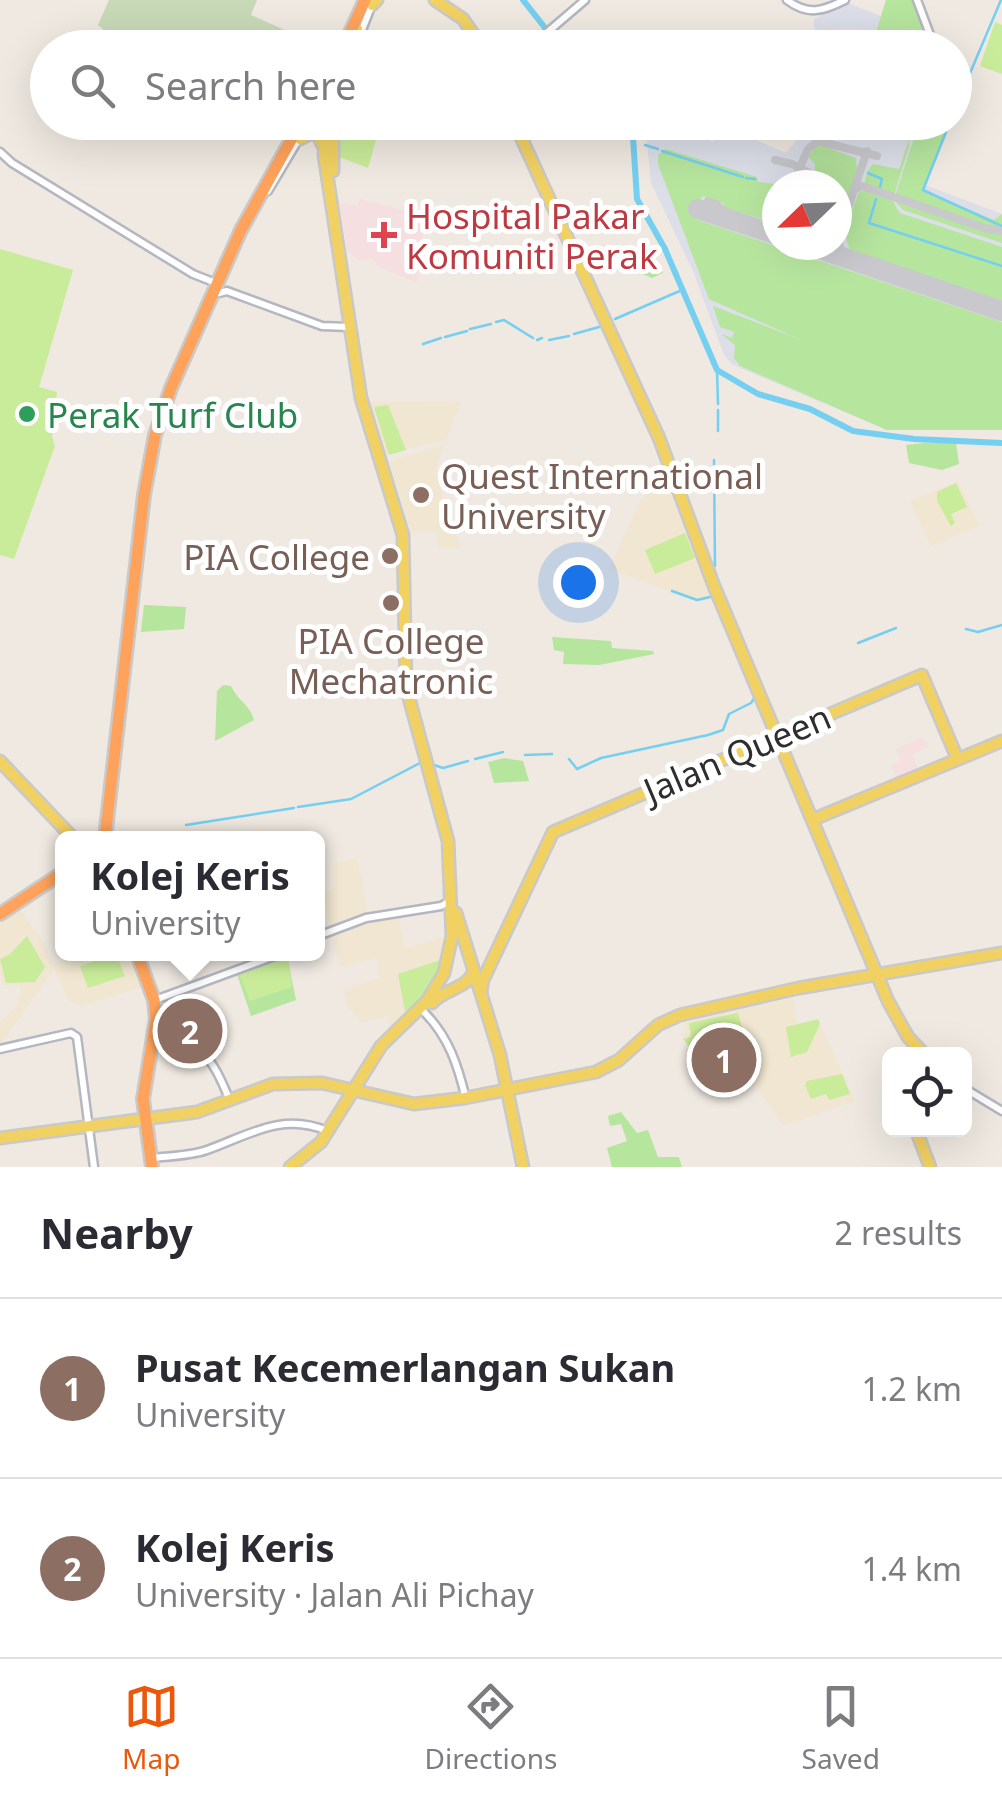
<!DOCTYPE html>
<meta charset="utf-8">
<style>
:root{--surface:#fff;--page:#f7f7f7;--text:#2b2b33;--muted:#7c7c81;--line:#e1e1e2;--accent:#ea580c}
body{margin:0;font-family:"Noto Sans",sans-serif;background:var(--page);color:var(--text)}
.controls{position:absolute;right:30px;bottom:30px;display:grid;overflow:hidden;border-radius:15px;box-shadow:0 10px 40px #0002}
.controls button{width:90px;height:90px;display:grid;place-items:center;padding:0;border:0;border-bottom:2px solid var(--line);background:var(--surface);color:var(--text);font:50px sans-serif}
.compass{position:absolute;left:762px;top:170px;width:90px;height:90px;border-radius:50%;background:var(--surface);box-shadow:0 10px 40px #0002;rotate:247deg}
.you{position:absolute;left:578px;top:582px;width:35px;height:35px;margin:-25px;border:8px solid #fff;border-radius:50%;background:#1a73e8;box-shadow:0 0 0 15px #1a73e833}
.badge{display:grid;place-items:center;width:65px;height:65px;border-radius:50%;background:var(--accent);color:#fff;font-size:32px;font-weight:700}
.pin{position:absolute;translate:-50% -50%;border:5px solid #fff;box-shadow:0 2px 10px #0006}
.popup{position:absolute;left:55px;top:831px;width:270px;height:130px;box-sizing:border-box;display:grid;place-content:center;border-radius:15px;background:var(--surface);filter:drop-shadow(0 2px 8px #0005);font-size:32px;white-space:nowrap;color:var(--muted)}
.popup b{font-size:38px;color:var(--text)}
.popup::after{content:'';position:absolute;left:50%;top:100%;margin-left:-20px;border:20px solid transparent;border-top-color:var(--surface)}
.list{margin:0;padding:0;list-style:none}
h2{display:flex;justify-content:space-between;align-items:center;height:130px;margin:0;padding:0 40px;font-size:42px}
h2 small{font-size:32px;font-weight:400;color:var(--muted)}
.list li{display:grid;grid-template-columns:65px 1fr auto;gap:30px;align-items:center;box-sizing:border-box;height:180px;padding:0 40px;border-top:2px solid var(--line)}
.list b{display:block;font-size:38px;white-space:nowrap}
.list p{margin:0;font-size:32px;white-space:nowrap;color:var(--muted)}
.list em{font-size:32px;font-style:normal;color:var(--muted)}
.icon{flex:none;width:55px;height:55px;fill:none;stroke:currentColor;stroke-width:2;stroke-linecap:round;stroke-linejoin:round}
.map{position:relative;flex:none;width:1002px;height:1167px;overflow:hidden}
.search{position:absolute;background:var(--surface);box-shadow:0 10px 40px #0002;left:30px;right:30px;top:30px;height:110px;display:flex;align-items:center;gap:25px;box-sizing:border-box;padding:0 35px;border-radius:55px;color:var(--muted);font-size:38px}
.sheet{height:490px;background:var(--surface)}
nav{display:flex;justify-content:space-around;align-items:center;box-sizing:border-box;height:140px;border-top:2px solid var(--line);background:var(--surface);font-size:28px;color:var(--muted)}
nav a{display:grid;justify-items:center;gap:5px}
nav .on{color:var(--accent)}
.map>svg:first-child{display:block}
.education{fill:#f0e6d1}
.medical{fill:#f5dfe0}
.airport{fill:#dcdee8;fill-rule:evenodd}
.green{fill:#b6e59e}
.cemetery{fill:#c8d9b8}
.pitch{fill:#c9ec9a}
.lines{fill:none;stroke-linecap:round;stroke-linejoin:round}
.stream{stroke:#75cff0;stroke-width:2.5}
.river{stroke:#75cff0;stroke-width:6}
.taxiway{stroke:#c9c8cc;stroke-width:8}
.runway{stroke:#c9c8cc;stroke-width:20}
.minor-casing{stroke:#b4b7c1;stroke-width:11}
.major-casing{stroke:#c9c9c9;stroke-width:15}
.highway-casing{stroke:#c9c9c9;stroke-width:16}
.minor{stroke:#fff;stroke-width:6}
.major{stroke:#f2d163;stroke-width:10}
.highway{stroke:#ffa35c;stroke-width:11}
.health-dot{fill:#e0444e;stroke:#fff;stroke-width:4}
.leisure-dot{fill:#2e9e5b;stroke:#fff;stroke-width:4}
.education-dot{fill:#8d6e63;stroke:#fff;stroke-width:4}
.labels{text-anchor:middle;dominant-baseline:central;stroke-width:10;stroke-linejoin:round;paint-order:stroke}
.health-label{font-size:35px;fill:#be3a42;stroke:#fff;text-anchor:start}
.leisure-label{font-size:35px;fill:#27864d;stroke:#fff;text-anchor:start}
.education-label{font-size:35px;fill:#785e54;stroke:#fff;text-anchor:start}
.street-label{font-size:35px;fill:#2e2e2e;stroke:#fff}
</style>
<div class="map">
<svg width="1002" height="1167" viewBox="0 0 1002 1167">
<rect width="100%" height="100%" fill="#efe9e1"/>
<g class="education">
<polygon points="461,401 446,440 386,454 370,402"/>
<polygon points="444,445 435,471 461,549 438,547 437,532 411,532 390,464 393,460"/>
<polygon points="958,481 979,526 931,546 910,501"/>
<polygon points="668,485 712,597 700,602 609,569 641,499 648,493"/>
<polygon points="357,857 368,914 330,927 321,891 334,889 334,864"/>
<polygon points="17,906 42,940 53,964 81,954 129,954 141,987 81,1006 69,1001 54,969 0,1045 0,1022 18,1004 21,985 3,985 0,973 0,921"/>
<polygon points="399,917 404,949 447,936 442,972 432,992 391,1031 387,1016 362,1023 347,1005 344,990 379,978 376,958 340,967 333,937 367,923"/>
<polygon points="793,998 798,1024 786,1028 791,1057 807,1052 820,1024 855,1101 783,1126 756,1085 720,1092 680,1034 685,1032 683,1022"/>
</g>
<g class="medical">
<polygon points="360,199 422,215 425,219 417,283 379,267 373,259 359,260 347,251 340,203 357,206"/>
<polygon points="922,737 928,746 912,755 918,769 897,778 891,765 901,761 896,749"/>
</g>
<g class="airport">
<polygon points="848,3 883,17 871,47 823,47 814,27 814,19"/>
<path d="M645,123h32v4l36,15 8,-17 65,28 25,-30h88l-2,5 15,5 4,-10h11l-5,13 1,53 2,-4 77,29v216h-115l-154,-65 -9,-10 -31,-84 -42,-88zM777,185h60v60h-60z"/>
</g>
<g class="green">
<polygon points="886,0 912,0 926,32 927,47 871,48"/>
<polygon points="927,123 946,130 923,190 994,220 1002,214 1002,230 895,196 915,135 922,136"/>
<polygon points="909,139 909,147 894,195 864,184 868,170 873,164 899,169"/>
<polygon points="816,146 823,146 856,158 857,169 848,197 837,184 814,174 815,164 808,157"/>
<polygon points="666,149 757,177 758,182 784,185 777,185 777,209 769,221 725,208 723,203 702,196 695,219 1002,322 1002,430 887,430 740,366 734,358 735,345 721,334 732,338 734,332 720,327 713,306 799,339 709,299 658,164 658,155"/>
<path d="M865,191l27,9 8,13 102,34v54l-151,-50c-12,-17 2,-41 8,-59z"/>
<polygon points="895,201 1002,234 1002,243 903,210"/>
<polygon points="647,247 652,249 663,273 652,278 614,263"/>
<polygon points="923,443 956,443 959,464 942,470 909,463 906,445"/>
<polygon points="144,605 186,607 184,629 141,632"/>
<polygon points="552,637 611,641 612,648 653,651 654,654 599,665 563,664 564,652 554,650"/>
<path d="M223,685l8,1c6,14 19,19 23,34l-39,21 2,-50z"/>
<polygon points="504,758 523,761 529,781 494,783 488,762"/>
<polygon points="287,955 296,1000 251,1016 237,974"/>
<polygon points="621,1112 637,1133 648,1130 658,1157 679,1157 682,1167 612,1167 607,1148 627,1141 621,1124 610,1126 608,1116"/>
</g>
<polygon class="cemetery" points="109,0 257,0 251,15 322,47 222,47 195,36 188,47 108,47 114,39 98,25"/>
<g class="pitch">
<polygon points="995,22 1002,25 1002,74 980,66"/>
<polygon points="337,123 363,123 379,129 368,168 334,155"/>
<polygon points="0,249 73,270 39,387 57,392 52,437 55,446 14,559 0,555"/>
<polygon points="388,405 406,450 389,455 374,407"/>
<polygon points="956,483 967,507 951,514 955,523 951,526 937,501 937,492"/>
<polygon points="685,533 695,558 655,574 645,550"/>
<polygon points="27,936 45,967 35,982 6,983 0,959 10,954"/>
<polygon points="116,954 125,976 88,988 80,966"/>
<polygon points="287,956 292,987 250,1001 239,974"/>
<path d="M440,960c-1,21 -15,43 -35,51l-7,-37z"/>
<polygon points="738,1013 747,1045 698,1057 683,1039 691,1037 689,1023"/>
<polygon points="818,1019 820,1024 807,1052 791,1057 786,1027"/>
<polygon points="842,1074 850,1094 829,1100 826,1094 811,1099 805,1085 807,1081"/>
</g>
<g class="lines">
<g class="stream">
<polyline points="954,111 1001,0"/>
<polyline points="950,122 923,190 1002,226"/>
<polyline points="645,145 658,149"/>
<polyline points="662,151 743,177"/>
<polyline points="868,173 882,179 880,187"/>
<polyline points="746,178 755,179"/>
<polyline points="876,199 869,223 1002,266"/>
<polyline points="615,319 682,290"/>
<polyline points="496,322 504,320 533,338"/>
<polyline points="470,329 491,324"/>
<polyline points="574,334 599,327"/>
<polyline points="445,337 467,331"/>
<polyline points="537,340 542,338"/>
<polyline points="549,340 569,336"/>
<polyline points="423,344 441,338"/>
<polyline points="717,370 718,404"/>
<polyline points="718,410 718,431"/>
<polyline points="714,460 715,566"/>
<polyline points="672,591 697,600 710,597"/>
<polyline points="966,629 978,632 1002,625"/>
<polyline points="858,643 896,628"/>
<polyline points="525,755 552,754"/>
<polyline points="475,759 503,752"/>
<polyline points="569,759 577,769 601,758 708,735 723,730 729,714 751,703 755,697"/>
<polyline points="434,765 443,768 468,761"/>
<polyline points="298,807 351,799 422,762"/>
<polyline points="186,825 294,808"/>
</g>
<g class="river">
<polyline points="523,0 561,48"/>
<polyline points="632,122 637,199 665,249 717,370 758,394 810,409 853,431 914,439 1002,443"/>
</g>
<g class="taxiway">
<polyline points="775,160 792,164 833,185"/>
<polyline points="792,185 808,149 818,141 877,156"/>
<polyline points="837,188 844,197 847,210"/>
<polyline points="855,189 862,186 984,228 1002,231"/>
<polygon points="708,201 716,204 735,221 705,217 701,209"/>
<polyline points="757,229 770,227 777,220"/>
<polyline points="839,238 840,251 853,261"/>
<polyline points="837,241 867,151"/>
<polyline points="819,249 834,245"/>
</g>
<g class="runway">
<polyline points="698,209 777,235"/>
<polyline points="807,245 1002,311"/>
</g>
<g class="minor-casing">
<g id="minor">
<path d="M787,0c21,16 36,11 58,0"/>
<polyline points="917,0 935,48"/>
<polyline points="355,48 373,2"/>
<polyline points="529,48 585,0"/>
<polyline points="0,152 12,163 193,274 216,283"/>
<polyline points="268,191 309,122"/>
<polyline points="219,293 227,291 322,326 349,327"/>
<polyline points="318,936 366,918 441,906 450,901"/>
<polyline points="155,1000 280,954"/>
<path d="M424,1012c25,25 34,54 42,87"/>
<path d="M155,1033c49,12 56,22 75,68"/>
<polyline points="0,1049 71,1033 77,1037 94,1167"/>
<polyline points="964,1088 1002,1111"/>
<path d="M152,1158c18,-2 38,-2 55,-8 42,-15 75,-38 120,-19"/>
</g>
</g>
<g class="major-casing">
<g id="major">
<polyline points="435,0 463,19 483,48"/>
<polyline points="372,5 377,0"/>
<polyline points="349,48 357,29"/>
<polyline points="333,122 333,171"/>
<polyline points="514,122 659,438 714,586 888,1001 908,1037 924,1054"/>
<polyline points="300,139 316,131 322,144"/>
<polyline points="0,761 73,838"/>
<polyline points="814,819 1002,741"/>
<polyline points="456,913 500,1055 523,1167"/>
<polyline points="481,992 483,980 553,832 922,675 957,758"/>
<path d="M432,1003c12,-14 34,-14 41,-30"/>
<polyline points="916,1130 930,1167"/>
<polyline points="0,1138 197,1112 273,1084 322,1083 414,1104 465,1098 596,1072 619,1060 658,1025 680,1015 799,988 1002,953"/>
<polyline points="290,1167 321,1142 381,1046 427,1001 444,973 452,936 448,841 406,687 403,535 361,398 324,155 326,122"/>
</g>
</g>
<g class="highway-casing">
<g id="highway">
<polyline points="343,48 365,0"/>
<polyline points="105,838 144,495 155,435 171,388 241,230 301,122"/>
<polyline points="0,914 62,873"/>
<polyline points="137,954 154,1000 156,1019 143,1099 152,1167"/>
</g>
</g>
<use href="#minor" class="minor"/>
<use href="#major" class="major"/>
<use href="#highway" class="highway"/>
</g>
<path class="health-dot" d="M379 220h10v10h10v10h-10v10h-10v-10h-10v-10h10z"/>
<circle class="leisure-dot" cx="27" cy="414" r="10"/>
<g class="education-dot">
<circle cx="421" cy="495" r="10"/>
<circle cx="390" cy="556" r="10"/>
<circle cx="391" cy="603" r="10"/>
</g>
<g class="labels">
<g class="health-label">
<text x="406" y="215">Hospital Pakar<tspan x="406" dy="40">Komuniti Perak</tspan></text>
</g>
<g class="leisure-label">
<text x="47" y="414">Perak Turf Club</text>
</g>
<g class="education-label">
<text x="441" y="475">Quest International<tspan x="441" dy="40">University</tspan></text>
<text x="370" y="556" text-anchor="end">PIA College</text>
<text x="391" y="640" text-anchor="middle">PIA College<tspan x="391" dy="40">Mechatronic</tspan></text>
</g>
<g class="street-label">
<text transform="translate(737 753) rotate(-23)">Jalan Queen</text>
</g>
</g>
</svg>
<div class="controls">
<button><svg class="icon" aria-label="locate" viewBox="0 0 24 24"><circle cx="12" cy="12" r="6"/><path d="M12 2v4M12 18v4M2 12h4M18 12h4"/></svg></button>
</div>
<svg class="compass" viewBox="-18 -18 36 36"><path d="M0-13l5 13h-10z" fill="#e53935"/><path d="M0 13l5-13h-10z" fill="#7c7c81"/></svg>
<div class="you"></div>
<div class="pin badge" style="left:724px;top:1060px;background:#8d6e63">1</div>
<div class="pin badge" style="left:190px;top:1031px;background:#8d6e63">2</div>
<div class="popup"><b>Kolej Keris</b>University</div>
<div class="search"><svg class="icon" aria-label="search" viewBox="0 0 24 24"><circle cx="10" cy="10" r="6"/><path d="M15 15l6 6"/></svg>Search here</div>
</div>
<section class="sheet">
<h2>Nearby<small>2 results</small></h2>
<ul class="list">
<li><span class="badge" style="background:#8d6e63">1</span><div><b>Pusat Kecemerlangan Sukan</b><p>University</p></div><em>1.2 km</em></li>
<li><span class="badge" style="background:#8d6e63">2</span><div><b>Kolej Keris</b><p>University · Jalan Ali Pichay</p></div><em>1.4 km</em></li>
</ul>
</section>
<nav>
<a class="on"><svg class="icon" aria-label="map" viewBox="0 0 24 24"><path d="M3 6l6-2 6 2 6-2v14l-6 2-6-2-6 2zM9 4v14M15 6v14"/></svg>Map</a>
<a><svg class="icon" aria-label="directions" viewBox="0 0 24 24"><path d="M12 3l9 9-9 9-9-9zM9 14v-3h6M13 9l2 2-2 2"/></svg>Directions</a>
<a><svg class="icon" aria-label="saved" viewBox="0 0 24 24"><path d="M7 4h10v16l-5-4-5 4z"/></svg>Saved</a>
</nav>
